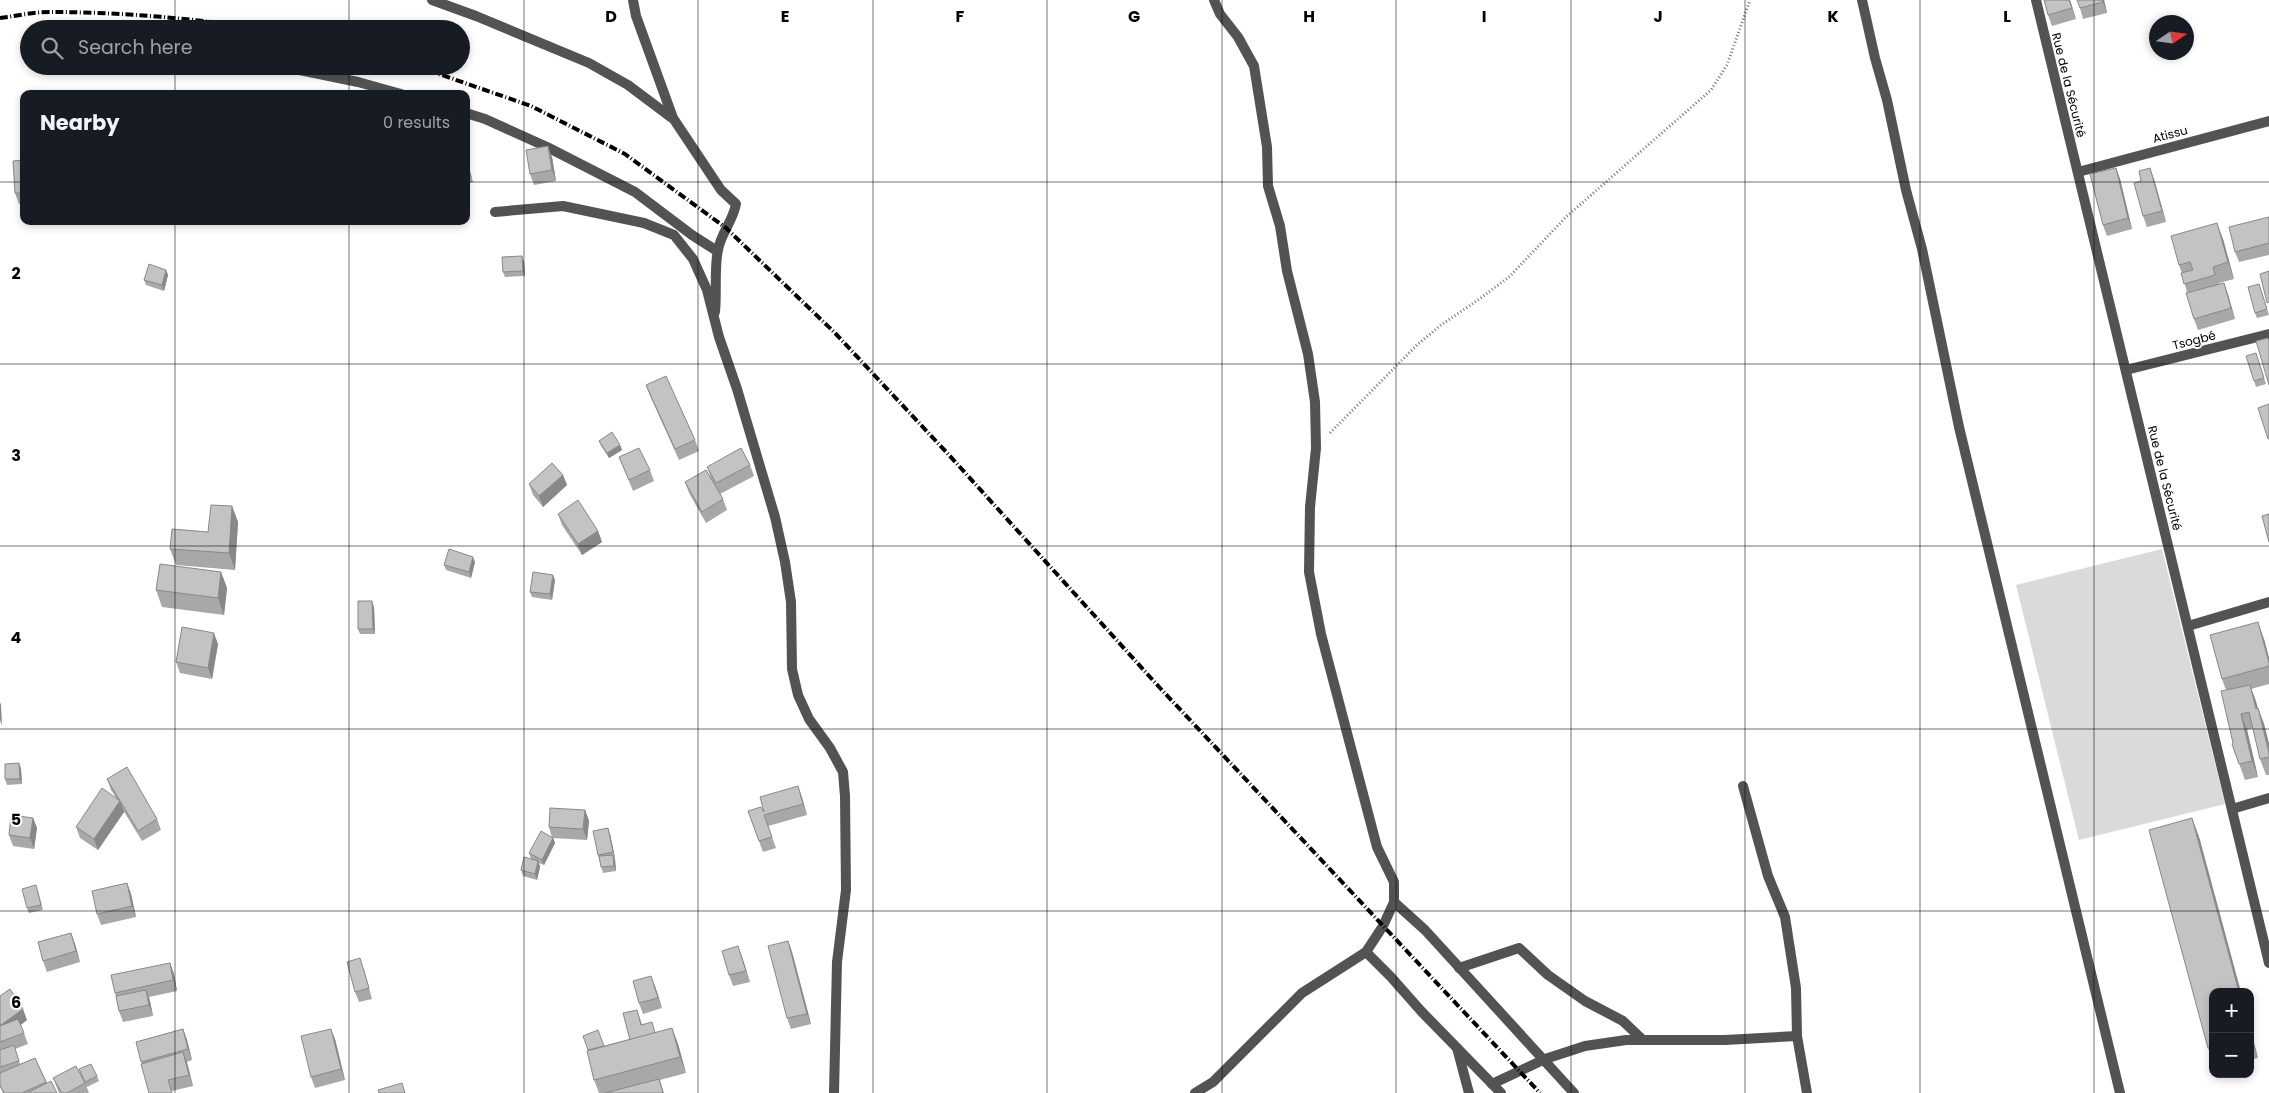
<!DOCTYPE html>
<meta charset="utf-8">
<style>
:root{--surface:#171b24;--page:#20242c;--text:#f1f3f6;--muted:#9ea1a6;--line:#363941}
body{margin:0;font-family:Poppins,sans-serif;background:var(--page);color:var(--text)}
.controls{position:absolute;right:15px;bottom:15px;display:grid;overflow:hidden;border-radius:10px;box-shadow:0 2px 8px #0003}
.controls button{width:45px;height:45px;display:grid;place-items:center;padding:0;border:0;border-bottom:1px solid var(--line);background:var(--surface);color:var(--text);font:25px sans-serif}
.compass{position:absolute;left:2149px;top:15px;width:45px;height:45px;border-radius:50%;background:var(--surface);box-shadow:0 2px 8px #0003;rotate:77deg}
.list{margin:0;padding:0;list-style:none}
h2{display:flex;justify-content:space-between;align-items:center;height:65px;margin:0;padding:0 20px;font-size:21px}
h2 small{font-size:16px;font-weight:400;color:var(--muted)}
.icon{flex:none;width:28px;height:28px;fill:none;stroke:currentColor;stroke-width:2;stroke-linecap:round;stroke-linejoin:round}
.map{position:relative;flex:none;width:2269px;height:1093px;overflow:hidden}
.search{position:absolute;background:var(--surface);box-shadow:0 2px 8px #0003;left:20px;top:20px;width:450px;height:55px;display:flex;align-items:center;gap:12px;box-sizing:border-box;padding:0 18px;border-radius:28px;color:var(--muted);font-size:19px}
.panel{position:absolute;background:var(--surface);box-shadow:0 2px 8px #0003;left:20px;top:90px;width:450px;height:135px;border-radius:10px}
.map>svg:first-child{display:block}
.green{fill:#dadada}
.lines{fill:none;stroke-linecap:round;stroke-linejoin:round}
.path{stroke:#757575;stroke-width:3;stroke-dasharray:1 2.5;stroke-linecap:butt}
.street{stroke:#535353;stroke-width:10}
.rail{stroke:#000;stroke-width:4;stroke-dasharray:8 2.5 1 2.5;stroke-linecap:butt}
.wall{fill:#a8a8a8}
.shaded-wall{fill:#888}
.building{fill:#c3c3c3;stroke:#888}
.grid{fill:none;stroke:#000;stroke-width:1;stroke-opacity:0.55}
.labels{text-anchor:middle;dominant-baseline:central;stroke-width:4;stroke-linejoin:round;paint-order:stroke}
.street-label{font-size:12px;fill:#000;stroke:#fff}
.grid-label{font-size:16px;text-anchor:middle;font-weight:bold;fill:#000;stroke:#fff;stroke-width:4;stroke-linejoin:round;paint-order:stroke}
</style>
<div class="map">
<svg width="2269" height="1093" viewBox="0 0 2269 1093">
<rect width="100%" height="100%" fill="#fff"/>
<polygon class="green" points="2162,549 2225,804 2079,840 2016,585"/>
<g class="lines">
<polyline class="path" points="1330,433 1417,345 1441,325 1478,300 1509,277 1566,217 1711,90 1727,65 1750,0"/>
<g class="street">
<polyline points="432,0 476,16 589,63 628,85 672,118"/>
<path d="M633,0l3,16 37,102 48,72 15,14c-3,17 -15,29 -18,46 -4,18 -1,43 -3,62"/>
<polyline points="1862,0 1875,58 1887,100 1906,190 1922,249 1959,427 2120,1093"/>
<polyline points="2036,0 2269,963"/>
<polyline points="290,68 358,82 401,94"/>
<polyline points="466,113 485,119 547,147 635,192 692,235 717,251"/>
<polyline points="2078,172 2269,121"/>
<polyline points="495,212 563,206 644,223 674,235 693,259 707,290 719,337 737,389 775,517 785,562 791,602 792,669 798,695 809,719 830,748 843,772 845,796 846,890 837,962 834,1093"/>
<polyline points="2126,370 2269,334"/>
<polyline points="2188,626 2269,602"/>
<polyline points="1743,786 1768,876 1785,917 1796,988 1797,1036 1807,1093"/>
<polyline points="2232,809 2269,798"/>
<polyline points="1394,902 1425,930 1574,1093"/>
<polyline points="1366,952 1391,977 1421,1011 1501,1093"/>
<polyline points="1459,968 1519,948 1548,975 1585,1001 1623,1021 1643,1040"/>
<polyline points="1457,1048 1469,1093"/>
<polyline points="1492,1084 1545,1059 1585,1046 1626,1040 1725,1040 1797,1036"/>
<polyline points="1195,1093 1213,1082 1302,993 1366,952 1383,926 1394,902 1394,882 1377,847 1321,634 1309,572 1310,507 1316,448 1315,402 1308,354 1287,271 1280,226 1268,186 1267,147 1254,66 1238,37 1220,14 1214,0"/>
</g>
<g class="rail">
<path d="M0,18c16,-2 33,-6 50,-6 67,0 143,6 210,17"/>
<polyline points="416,66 531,106 625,154 726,228 834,332 949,455 1160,688 1540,1093"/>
</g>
</g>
<g class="wall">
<polygon points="2070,0 2076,19 2052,26 2048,15"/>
<polygon points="2104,0 2107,13 2083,19 2080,8"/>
<polygon points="552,157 556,181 534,185 530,174"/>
<polygon points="24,160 24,204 19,204 15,193"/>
<polygon points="466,162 467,162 469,167 473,182 466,184"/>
<polygon points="2116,168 2120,179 2132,229 2107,236 2103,225"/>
<polygon points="2154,179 2166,222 2147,227 2143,216 2141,181"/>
<polygon points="2269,217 2269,255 2239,262 2235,252"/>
<polygon points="2223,239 2234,279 2219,283 2219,284 2224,283 2235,319 2198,330 2194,319 2182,273 2179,265"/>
<polygon points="522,256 524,262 525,276 505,277 503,272"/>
<polygon points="166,270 168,275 164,291 146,285 144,280"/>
<polygon points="2259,284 2269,315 2257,318 2255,313"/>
<polygon points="2256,353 2266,384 2256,387 2254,381"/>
<polygon points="646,385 695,440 699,451 679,460 650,396"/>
<polygon points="599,441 620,445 622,450 609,458 601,446"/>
<polygon points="619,457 650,470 654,481 633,491"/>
<polygon points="750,465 754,476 720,494 723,499 727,510 706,523 689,493 685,482 711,478 707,467"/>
<polygon points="563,475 567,485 543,507 533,495 529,484"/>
<polygon points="232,506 238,522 235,570 176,565 170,549 208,532"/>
<polygon points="558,514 598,531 602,542 582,555 562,525"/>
<polygon points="475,562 471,578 446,570 444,565"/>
<polygon points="221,572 227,588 224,615 162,607 156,590"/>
<polygon points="555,580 552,600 532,597 530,592"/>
<polygon points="374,607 375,634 360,634 358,629"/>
<polygon points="2264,639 2269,658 2269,684 2251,689 2257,708 2258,708 2264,724 2269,744 2269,775 2266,775 2260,759 2253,728 2247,730 2258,777 2245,780 2232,744 2233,743 2226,690 2222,679"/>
<polygon points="218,644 212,679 180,673 176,662"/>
<polygon points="19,763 21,769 22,784 7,785 5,779"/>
<polygon points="107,779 157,819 161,830 142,841 123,810 124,812 98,850 80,838 76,827 116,798 111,790"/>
<polygon points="798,786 807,815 768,826 776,848 763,852 748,811 764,812"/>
<polygon points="585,810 589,821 587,840 552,838 549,827"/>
<polygon points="33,818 37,828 34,849 13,846 9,835"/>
<polygon points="2192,818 2200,840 2213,992 2213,1062 2208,1048"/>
<polygon points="610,834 615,858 616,871 603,873 598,855"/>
<polygon points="553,838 555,843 544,865 539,863 540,867 537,880 523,876 521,870 531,859 529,853"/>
<polygon points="127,883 131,894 136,917 101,925 97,914"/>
<polygon points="38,891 43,910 29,913 27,908"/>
<polygon points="71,933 75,944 80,962 47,972 43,961"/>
<polygon points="788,941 792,952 811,1024 791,1029 787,1018"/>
<polygon points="742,957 750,982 733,986 729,975"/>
<polygon points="170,963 174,974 177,991 149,997 153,1016 123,1022 119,1011 115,993"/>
<polygon points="364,969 372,999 359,1002 355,992"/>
<polygon points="655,986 662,1008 643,1014 639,1003"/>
<polygon points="0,996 27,1020 21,1025 28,1044 15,1049 20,1064 35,1058 47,1083 57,1093 3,1093 0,1087"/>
<polygon points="637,1010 642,1024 656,1033 672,1028 678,1044 686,1073 660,1080 664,1093 599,1093 594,1080 588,1050 630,1039"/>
<polygon points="2250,1028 2258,1058 2250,1060"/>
<polygon points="183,1029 187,1040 192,1060 187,1062 193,1086 172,1091 142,1064 136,1042"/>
<polygon points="335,1039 345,1080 315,1088 311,1077"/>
<polygon points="79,1069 97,1076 99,1081 87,1087 86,1085 89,1093 59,1093 53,1078 84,1080"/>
</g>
<g class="shaded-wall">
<polygon points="2069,0 2070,0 2076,19 2072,8"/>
<polygon points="2102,0 2104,0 2107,13"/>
<polygon points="548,146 552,157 556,181 552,170"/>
<polygon points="2116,168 2120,179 2132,229 2128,218"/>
<polygon points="2150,168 2154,179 2166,222 2162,211"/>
<polygon points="2217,223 2223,239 2234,279 2228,262"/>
<polygon points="522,256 524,262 525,276 523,271"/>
<polygon points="166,270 168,275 164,291 162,285"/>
<polygon points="2224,283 2228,294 2235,319 2231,308"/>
<polygon points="620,445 622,450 609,458 607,453"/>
<polygon points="563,475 567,485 543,507 539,496"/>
<polygon points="232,506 238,522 235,570 229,553"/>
<polygon points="598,531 602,542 582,555 578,544"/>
<polygon points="473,557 475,562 471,578 469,572"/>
<polygon points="221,572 227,588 224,615 218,598"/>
<polygon points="553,575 555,580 552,600 550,594"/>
<polygon points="372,601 374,607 375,634 373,629"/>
<polygon points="2258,622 2264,639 2269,658 2269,663"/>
<polygon points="214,633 218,644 212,679 208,668"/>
<polygon points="2250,685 2256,701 2262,725 2256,709"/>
<polygon points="0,702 1,705 2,726 0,720"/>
<polygon points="2258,708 2264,724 2269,744 2269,753"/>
<polygon points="2241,714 2247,730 2258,777 2252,761"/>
<polygon points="19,763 21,769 22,784 20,779"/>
<polygon points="798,786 802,797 807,815 803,804"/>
<polygon points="120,801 124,812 98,850 94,839"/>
<polygon points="585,810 589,821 587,840 583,829"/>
<polygon points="33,818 37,828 34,849 30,838"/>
<polygon points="2192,818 2200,840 2241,992 2239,992"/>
<polygon points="608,828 610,834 615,858 613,852"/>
<polygon points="553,838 555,843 544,865 542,860"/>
<polygon points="613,855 615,860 616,871 614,866"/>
<polygon points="538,861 540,867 537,880 535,874"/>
<polygon points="127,883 131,894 136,917 132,906"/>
<polygon points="71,933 75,944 80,962 76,951"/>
<polygon points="788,941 792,952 811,1024 807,1014"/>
<polygon points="738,946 742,957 750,982 746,971"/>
<polygon points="170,963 174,974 177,991 173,980"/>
<polygon points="651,976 655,986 662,1008 658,998"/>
<polygon points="146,990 150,1001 153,1016 149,1005"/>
<polygon points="23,1009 27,1020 5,1036 1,1025"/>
<polygon points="672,1028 678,1044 686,1073 680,1057"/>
<polygon points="2250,1028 2258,1058 2250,1035"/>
<polygon points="183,1029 187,1040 192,1060 188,1049"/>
<polygon points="331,1029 335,1039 345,1080 341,1069"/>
<polygon points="183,1052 187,1063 193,1086 189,1075"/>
</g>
<g class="building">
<polygon points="2044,0 2069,0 2072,8 2048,15"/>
<polygon points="2077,0 2102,0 2103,2 2080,8"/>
<polygon points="548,146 552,170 530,174 526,150"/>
<polygon points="24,160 24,193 15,193 13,161"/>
<polygon points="466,162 467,162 471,177 466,178"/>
<polygon points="2116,168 2128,218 2103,225 2090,174"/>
<polygon points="2150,168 2162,211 2143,216 2134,183 2141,181 2139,171"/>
<polygon points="2269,217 2269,243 2235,252 2229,227"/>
<polygon points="2217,223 2228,262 2213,267 2215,275 2184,284 2181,273 2193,270 2190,262 2179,265 2171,236"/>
<polygon points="522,256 523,271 503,272 502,257"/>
<polygon points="149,264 166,270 162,285 144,280"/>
<polygon points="2269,271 2269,302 2267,303 2260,274"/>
<polygon points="2224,283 2231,308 2194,319 2186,293"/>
<polygon points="2259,284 2267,309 2255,313 2248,287"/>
<polygon points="2268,338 2269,342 2269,385 2256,341"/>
<polygon points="2256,353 2264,378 2254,381 2246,356"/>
<polygon points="666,376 695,440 675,449 646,385"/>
<polygon points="2269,404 2269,439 2268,439 2258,408"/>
<polygon points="612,432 620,445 607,453 599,441"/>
<polygon points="639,448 650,470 629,480 619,457"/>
<polygon points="741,448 750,465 716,483 707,467"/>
<polygon points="552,463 563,475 539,496 529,484"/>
<polygon points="706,470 723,499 702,512 685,482"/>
<polygon points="578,500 598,531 578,544 558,514"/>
<polygon points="211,505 232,506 229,553 170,549 172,529 208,532"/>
<polygon points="2269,514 2269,542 2262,516"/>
<polygon points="449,549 473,557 469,572 444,565"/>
<polygon points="160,564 221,572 218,598 156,590"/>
<polygon points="533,572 553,575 550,594 530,592"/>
<polygon points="358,601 372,601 373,629 358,629"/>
<polygon points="2258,622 2269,663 2269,666 2222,679 2210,635"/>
<polygon points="182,627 214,633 208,668 176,662"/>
<polygon points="2250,685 2256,709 2258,708 2269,753 2269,757 2260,759 2249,712 2241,714 2252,761 2239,764 2232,744 2233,743 2221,691"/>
<polygon points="19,763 20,779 5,779 5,764"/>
<polygon points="127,767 157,819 138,831 107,779"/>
<polygon points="798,786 803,804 764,815 772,837 759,841 748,811 761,807 764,812 760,797"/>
<polygon points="102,788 120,801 94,839 76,827"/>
<polygon points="550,808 585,810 583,829 549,827"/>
<polygon points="11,815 33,818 30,838 9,835"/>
<polygon points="2192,818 2239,992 2213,992 2213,1047 2208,1048 2149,830"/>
<polygon points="608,828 613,852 598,855 593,831"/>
<polygon points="541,831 553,838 542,860 529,853"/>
<polygon points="613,855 614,866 601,867 599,856"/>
<polygon points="524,857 538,861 535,874 521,870"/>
<polygon points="127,883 132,906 97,914 92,891"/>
<polygon points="36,885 41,905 27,908 22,889"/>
<polygon points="71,933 76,951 43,961 38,942"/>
<polygon points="788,941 807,1014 787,1018 768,946"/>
<polygon points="738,946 746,971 729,975 722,951"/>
<polygon points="360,958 369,988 355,992 347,962"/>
<polygon points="170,963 173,980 115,993 111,975"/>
<polygon points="651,976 658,998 639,1003 633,981"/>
<polygon points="10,989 23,1009 1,1025 0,1023 0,996"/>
<polygon points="146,990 149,1005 119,1011 116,996"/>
<polygon points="637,1010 641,1025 652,1022 655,1033 630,1040 623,1013"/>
<polygon points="18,1019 24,1033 0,1042 0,1026"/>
<polygon points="672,1028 680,1057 594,1080 587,1051"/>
<polygon points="183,1029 188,1049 141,1062 136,1042"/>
<polygon points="331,1029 341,1069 311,1077 301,1036"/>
<polygon points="598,1030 604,1046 588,1050 583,1036"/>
<polygon points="14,1045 19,1061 0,1067 0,1050"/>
<polygon points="183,1052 189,1075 168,1080 172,1093 149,1093 141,1064"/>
<polygon points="35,1058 46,1082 22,1093 4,1093 0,1085 0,1073"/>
<polygon points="91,1064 97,1076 85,1082 79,1069"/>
<polygon points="76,1066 85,1083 67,1093 62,1093 53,1078"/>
<polygon points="659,1079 663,1093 605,1093"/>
<polygon points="51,1081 57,1093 29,1093 29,1092"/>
<polygon points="402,1083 405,1093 379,1093 378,1090"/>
</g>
<path class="grid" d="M175,0v29M349,0v29M524,0v1093M698,0v1093M873,0v1093M1047,0v1093M1222,0v1093M1396,0v1093M1571,0v1093M1745,0v1093M1920,0v1093M2094,0v1093M175,66v28M349,66v28M0,182h24M466,182h1803M175,221v872M349,221v872M0,364h2269M0,546h2269M0,729h2269M0,911h2269"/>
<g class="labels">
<g class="street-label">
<text transform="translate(2069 85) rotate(76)">Rue de la Sécurité</text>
<text transform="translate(2170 134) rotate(-15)">Atissu</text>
<text transform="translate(2194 340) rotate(-14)">Tsogbé</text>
<text transform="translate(2165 478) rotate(76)">Rue de la Sécurité</text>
</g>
</g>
<g class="grid-label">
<text x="611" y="22">D</text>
<text x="785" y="22">E</text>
<text x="960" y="22">F</text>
<text x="1134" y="22">G</text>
<text x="1309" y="22">H</text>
<text x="1484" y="22">I</text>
<text x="1658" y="22">J</text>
<text x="1833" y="22">K</text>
<text x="2007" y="22">L</text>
<text x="16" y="279">2</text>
<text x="16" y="461">3</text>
<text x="16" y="643">4</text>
<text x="16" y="825">5</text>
<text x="16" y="1008">6</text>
</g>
</svg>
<div class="controls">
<button>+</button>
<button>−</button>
</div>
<svg class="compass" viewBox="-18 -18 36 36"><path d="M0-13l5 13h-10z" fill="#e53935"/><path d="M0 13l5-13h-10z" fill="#9ea1a6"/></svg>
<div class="search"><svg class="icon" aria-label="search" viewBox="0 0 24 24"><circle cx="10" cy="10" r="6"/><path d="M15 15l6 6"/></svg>Search here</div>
<section class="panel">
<h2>Nearby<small>0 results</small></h2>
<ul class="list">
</ul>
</section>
</div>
